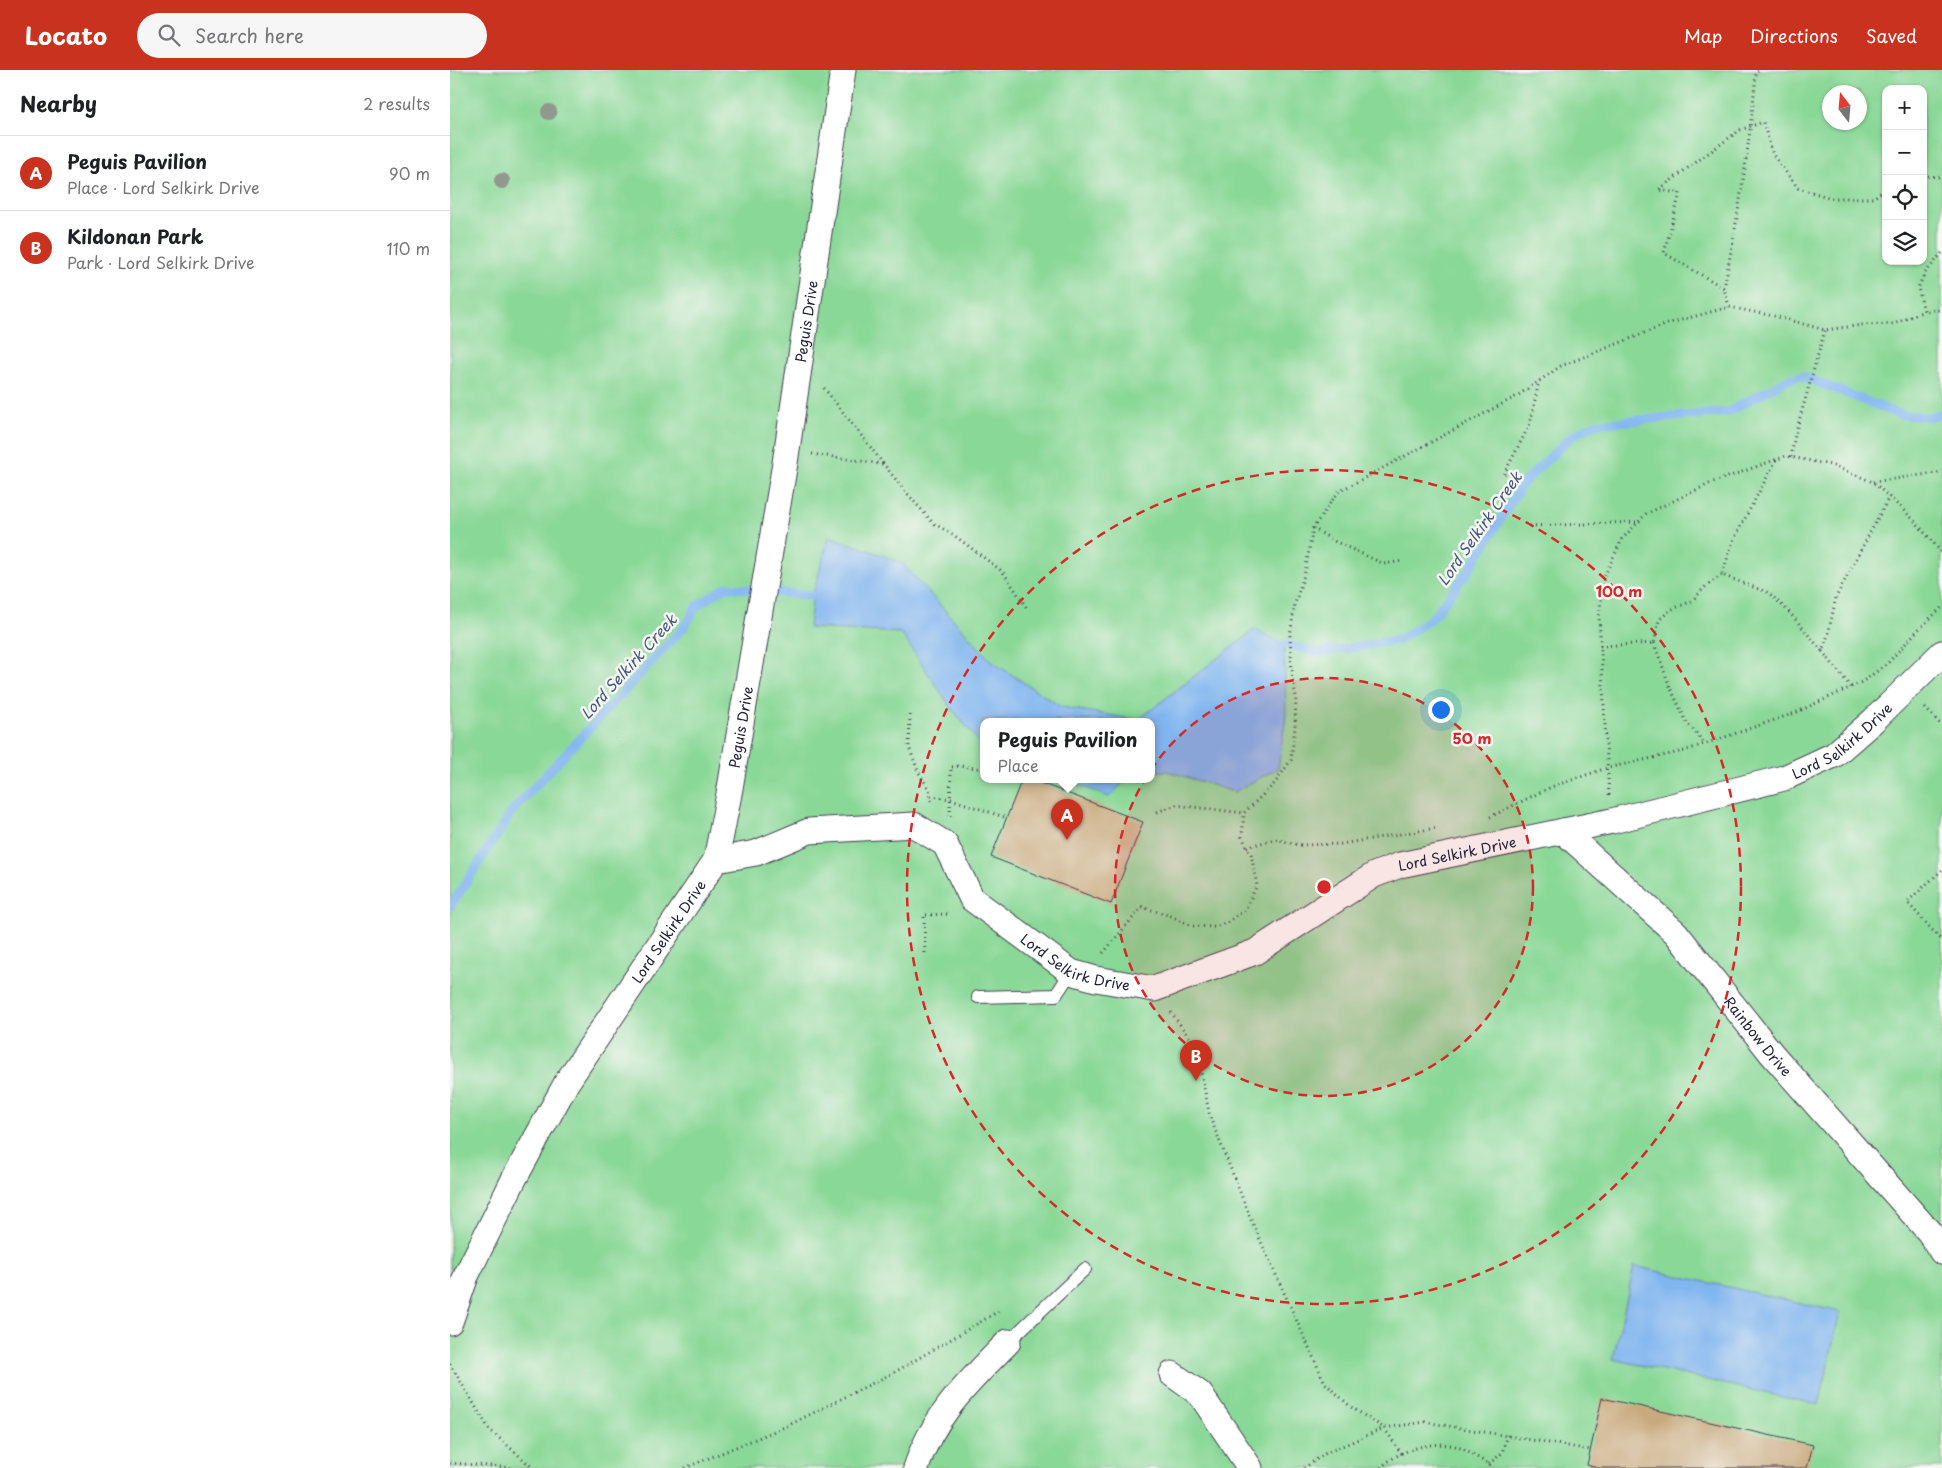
<!DOCTYPE html>
<meta charset="utf-8">
<style>
:root{--surface:#fff;--page:#f6f6f6;--text:#202124;--muted:#757577;--line:#e0e0e0;--accent:#c8321e}
body{margin:0;font-family:"Playpen Sans",sans-serif;background:var(--page);color:var(--text)}
.controls{position:absolute;right:15px;top:15px;display:grid;overflow:hidden;border-radius:10px;box-shadow:0 1px 4px #0004}
.controls button{width:45px;height:45px;display:grid;place-items:center;padding:0;border:0;border-bottom:1px solid var(--line);background:var(--surface);color:var(--text);font:25px sans-serif}
.compass{position:absolute;left:1372px;top:15px;width:45px;height:45px;border-radius:50%;background:var(--surface);box-shadow:0 1px 4px #0004;rotate:344deg}
.you{position:absolute;left:990px;top:639px;width:18px;height:18px;margin:-12px;border:4px solid #fff;border-radius:50%;background:#1a73e8;box-shadow:0 0 0 8px #1a73e833}
.badge{display:grid;place-items:center;width:32px;height:32px;border-radius:50%;background:var(--accent);color:#fff;font-size:16px;font-weight:700}
.pin{position:absolute;translate:-50% -41px;filter:drop-shadow(0 1px 2px #0008)}
.pin::after{content:'';position:absolute;top:26px;width:18px;height:15px;background:inherit;clip-path:polygon(0 0,100% 0,50% 100%)}
.popup{position:absolute;left:530px;top:648px;width:175px;height:65px;box-sizing:border-box;display:grid;place-content:center;border-radius:10px;background:var(--surface);filter:drop-shadow(0 1px 4px #0005);font-size:16px;white-space:nowrap;color:var(--muted)}
.popup b{font-size:19px;color:var(--text)}
.popup::after{content:'';position:absolute;left:50%;top:100%;margin-left:-10px;border:10px solid transparent;border-top-color:var(--surface)}
.list{margin:0;padding:0;list-style:none}
h2{display:flex;justify-content:space-between;align-items:center;height:65px;margin:0;padding:0 20px;font-size:21px}
h2 small{font-size:16px;font-weight:400;color:var(--muted)}
.list li{display:grid;grid-template-columns:32px 1fr auto;gap:15px;align-items:center;box-sizing:border-box;height:75px;padding:0 20px;border-top:1px solid var(--line)}
.list b{display:block;font-size:19px;white-space:nowrap}
.list p{margin:0;font-size:16px;white-space:nowrap;color:var(--muted)}
.list em{font-size:16px;font-style:normal;color:var(--muted)}
.icon{flex:none;width:28px;height:28px;fill:none;stroke:currentColor;stroke-width:2;stroke-linecap:round;stroke-linejoin:round}
.map{position:relative;flex:none;width:1492px;height:1398px;overflow:hidden}
header{display:flex;align-items:center;gap:30px;box-sizing:border-box;height:70px;padding:0 25px;background:var(--accent);color:#fff}
header strong{font-size:24px}
nav{display:flex;gap:28px;margin-inline-start:auto;font-size:18px}
.search{width:350px;height:45px;background:var(--page);display:flex;align-items:center;gap:12px;box-sizing:border-box;padding:0 18px;border-radius:28px;color:var(--muted);font-size:19px}
main{display:flex}
aside{flex:1;background:var(--surface)}
.map>svg:first-child{display:block}
.green{fill:#8ad897;stroke:#567d69;fill-rule:evenodd}
.water{fill:#81b5ef;stroke:#526c95}
.lines{fill:none;stroke-linecap:round;stroke-linejoin:round}
.stream{stroke:#81b5ef;stroke-width:9}
.building{fill:#c9aa7f}
.service-casing{stroke:#413f51;stroke-width:14}
.minor-casing{stroke:#413f51;stroke-width:27}
.path{stroke:#413f51;stroke-width:3;stroke-dasharray:1 4;stroke-linecap:butt}
.service{stroke:#fff;stroke-width:12}
.minor{stroke:#fff;stroke-width:25}
.tree{fill:#91988d}
.ring{fill:none;stroke:#d62828;stroke-width:2.5;stroke-dasharray:9 6}
.labels{text-anchor:middle;dominant-baseline:central;stroke-width:5;stroke-linejoin:round;paint-order:stroke}
.street-label{font-size:14px;fill:#22223b;stroke:#f6f6f2}
.water-label{font-size:15px;font-style:italic;fill:#43557a;stroke:#f6f6f2}
.centre{fill:#d62828;stroke:#f6f6f2;stroke-width:2.5}
.ring-label{font-size:15px;text-anchor:middle;font-weight:bold;fill:#d62828;stroke:#f6f6f2;stroke-width:5;stroke-linejoin:round;paint-order:stroke}
</style>
<header>
<strong>Locato</strong>
<div class="search"><svg class="icon" aria-label="search" viewBox="0 0 24 24"><circle cx="10" cy="10" r="6"/><path d="M15 15l6 6"/></svg>Search here</div>
<nav><a>Map</a><a>Directions</a><a>Saved</a></nav>
</header>
<main>
<aside>
<h2>Nearby<small>2 results</small></h2>
<ul class="list">
<li><span class="badge">A</span><div><b>Peguis Pavilion</b><p>Place · Lord Selkirk Drive</p></div><em>90 m</em></li>
<li><span class="badge">B</span><div><b>Kildonan Park</b><p>Park · Lord Selkirk Drive</p></div><em>110 m</em></li>
</ul>
</aside>
<div class="map">
<svg width="1492" height="1398" viewBox="0 0 1492 1398">
<rect width="100%" height="100%" fill="#f6f6f2"/>
<filter id="ink" filterUnits="userSpaceOnUse"><feTurbulence type="fractalNoise" baseFrequency=".02" numOctaves="2"/><feDisplacementMap in="SourceGraphic" scale="10" xChannelSelector="R" yChannelSelector="G"/><feConvolveMatrix kernelMatrix="1 2 1 2 8 2 1 2 1" color-interpolation-filters="sRGB"/></filter>
<filter id="wash" filterUnits="userSpaceOnUse"><feTurbulence type="fractalNoise" baseFrequency=".0096" numOctaves="4" result="noise"/><feDisplacementMap in="SourceGraphic" scale="20" xChannelSelector="R" yChannelSelector="G"/><feGaussianBlur stdDeviation="1.12" result="paint"/><feColorMatrix in="noise" values="0 0 0 0 0 0 0 0 0 0 0 0 0 0 0 0 0 1.4 0 .05"/><feComposite in="paint" operator="in"/></filter>
<g filter="url(#wash)">
<rect width="100%" height="100%" fill="#f3e5d0"/>
<path class="green" d="M0,0h1492v1398h-1492zM1436,19h37v172h-37zM1380,22h30v30h-30zM533,651h168v58h-168z"/>
<g class="water">
<polygon points="379,466 451,492 541,591 611,637 688,650 805,559 834,574 836,646 828,698 784,722 717,701 701,702 701,651 533,651 533,677 502,639 451,563 359,558 363,525"/>
<polygon points="613,709 677,709 659,727"/>
<polygon points="1184,1196 1390,1242 1369,1335 1163,1289"/>
</g>
<g class="lines">
<g class="stream">
<polyline points="824,579 834,574 870,583 949,570 981,549 1018,502 1073,413 1122,366 1145,354 1278,342 1336,310 1352,306 1451,345 1482,347 1492,343"/>
<polyline points="0,837 64,739 235,556 247,536 276,517 372,527"/>
</g>
</g>
<g id="blocks">
<g class="building">
<polygon points="572,709 580,709 693,752 661,834 541,787"/>
<polygon points="1152,1328 1363,1375 1357,1398 1148,1398 1137,1395"/>
</g>
</g>
</g>
<g filter="url(#ink)">
<use href="#blocks" fill-opacity="0" stroke="#413f51" stroke-width="1"/>
<g class="lines">
<g class="service-casing">
<g id="service">
<polyline points="528,927 606,925 621,902"/>
<polyline points="558,1272 635,1199"/>
</g>
</g>
<g class="minor-casing">
<g id="minor">
<path id="s1" d="M1113,761l113,102 96,121 158,179 12,19"/>
<path id="s2" d="M266,790l40,-7 53,-22 105,-6 31,19 27,55 99,73 25,7 58,10 101,-37 119,-77 26,-10 212,-44 172,-43 50,-23 40,-35 68,-67"/>
<path id="s3" d="M0,1252l16,-46 48,-97 53,-97 149,-222 13,-66 56,-331 58,-393"/>
<polyline points="722,1304 750,1324 800,1398"/>
<path d="M466,1398c16,-52 55,-88 92,-126"/>
</g>
</g>
<g class="path">
<polyline points="1473,106 1492,107"/>
<polyline points="1492,183 1475,203 1468,218 1474,241 1492,240"/>
<path d="M1274,218c14,-72 26,-143 32,-216l2,-2"/>
<polyline points="1279,237 1274,218 1214,183 1230,123 1208,120 1290,60 1313,52 1323,85 1348,118 1381,128 1423,128 1436,119"/>
<polyline points="374,318 450,415 483,453 505,466 553,502 577,538"/>
<polyline points="362,384 433,394"/>
<polyline points="1341,387 1345,365 1375,260"/>
<polyline points="1326,390 1283,471 1272,505 1319,523 1340,543 1372,581"/>
<polyline points="1054,404 1080,354 1089,311"/>
<polyline points="1423,412 1492,402"/>
<polyline points="1080,456 1188,452"/>
<polyline points="863,458 884,471 934,494 953,491"/>
<polyline points="1204,573 1220,617 1236,651 1255,674"/>
<polyline points="1150,576 1204,573 1209,550 1220,540 1242,531 1256,516 1272,505"/>
<polyline points="1401,617 1372,581 1378,565 1386,527 1439,427"/>
<polyline points="1475,638 1492,656"/>
<polyline points="460,645 459,677 468,701 479,719 482,735"/>
<polyline points="560,709 570,713"/>
<polyline points="1159,725 1149,546 1154,507 1172,469 1196,444 1261,413 1336,386 1381,395 1423,412 1463,449 1492,483"/>
<polyline points="481,726 501,729 557,748"/>
<polyline points="707,742 726,735 794,743"/>
<polyline points="500,746 501,697 511,696 533,699"/>
<polyline points="1040,747 1101,717 1157,698 1234,681 1345,643 1412,612 1437,594 1467,561 1492,537"/>
<polyline points="797,777 825,769 849,775 891,774 986,758"/>
<polyline points="1492,800 1457,832 1492,871"/>
<polyline points="475,883 474,845 500,844"/>
<polyline points="653,883 692,837 721,846 742,856 765,857 778,852 795,840 807,815 801,784 792,767 794,743 825,713 841,690 845,657 846,627 842,603 840,566 845,533 855,502 863,458 888,422 1067,326 1111,296 1220,253 1279,237 1328,247 1375,260 1412,255 1444,254 1474,241"/>
<polyline points="721,942 746,977 760,1047 802,1152 875,1313 901,1337 934,1358 975,1352 1141,1380"/>
<polyline points="0,1294 39,1359 83,1398"/>
<polyline points="0,1393 64,1398"/>
<polyline points="1039,1394 1052,1383 1058,1365"/>
<polyline points="235,1398 337,1356 445,1302 549,1241"/>
<polyline points="854,1398 876,1383 934,1358 952,1384"/>
<path d="M931,1398c16,-18 54,-29 77,-21 10,4 21,12 31,17l2,4"/>
</g>
<use href="#service" class="service"/>
<use href="#minor" class="minor"/>
</g>
<g class="tree">
<circle cx="99" cy="42" r="8"/>
<circle cx="52" cy="111" r="8"/>
</g>
</g>
<circle cx="874" cy="817" r="209" fill="#d62828" fill-opacity=".12"/>
<g class="ring">
<circle cx="874" cy="817" r="209"/>
<circle cx="874" cy="817" r="417"/>
</g>
<g class="labels">
<g class="street-label">
<text stroke="none"><textPath href="#s3" startOffset="1081">Peguis Drive</textPath></text>
<text stroke="none"><textPath href="#s3" startOffset="670">Peguis Drive</textPath></text>
<text stroke="none"><textPath href="#s2" startOffset="1249">Lord Selkirk Drive</textPath></text>
<text stroke="none"><textPath href="#s2" startOffset="844">Lord Selkirk Drive</textPath></text>
<text stroke="none"><textPath href="#s3" startOffset="449">Lord Selkirk Drive</textPath></text>
<text stroke="none"><textPath href="#s2" startOffset="424">Lord Selkirk Drive</textPath></text>
<text stroke="none"><textPath href="#s1" startOffset="284">Rainbow Drive</textPath></text>
</g>
<g class="water-label">
<text transform="translate(1029 458) rotate(-55)">Lord Selkirk Creek</text>
<text transform="translate(178 596) rotate(-48)">Lord Selkirk Creek</text>
</g>
</g>
<circle cx="874" cy="817" r="8" class="centre"/>
<g class="ring-label">
<text x="1169" y="527">100 m</text>
<text x="1022" y="674">50 m</text>
</g>
</svg>
<div class="controls">
<button>+</button>
<button>−</button>
<button><svg class="icon" aria-label="locate" viewBox="0 0 24 24"><circle cx="12" cy="12" r="6"/><path d="M12 2v4M12 18v4M2 12h4M18 12h4"/></svg></button>
<button><svg class="icon" aria-label="layers" viewBox="0 0 24 24"><path d="M12 4l9 5-9 5-9-5zM3 14l9 5 9-5"/></svg></button>
</div>
<svg class="compass" viewBox="-18 -18 36 36"><path d="M0-13l5 13h-10z" fill="#e53935"/><path d="M0 13l5-13h-10z" fill="#757577"/></svg>
<div class="you"></div>
<div class="pin badge" style="left:617px;top:770px">A</div>
<div class="popup"><b>Peguis Pavilion</b>Place</div>
<div class="pin badge" style="left:746px;top:1011px">B</div>
</div>
</main>
